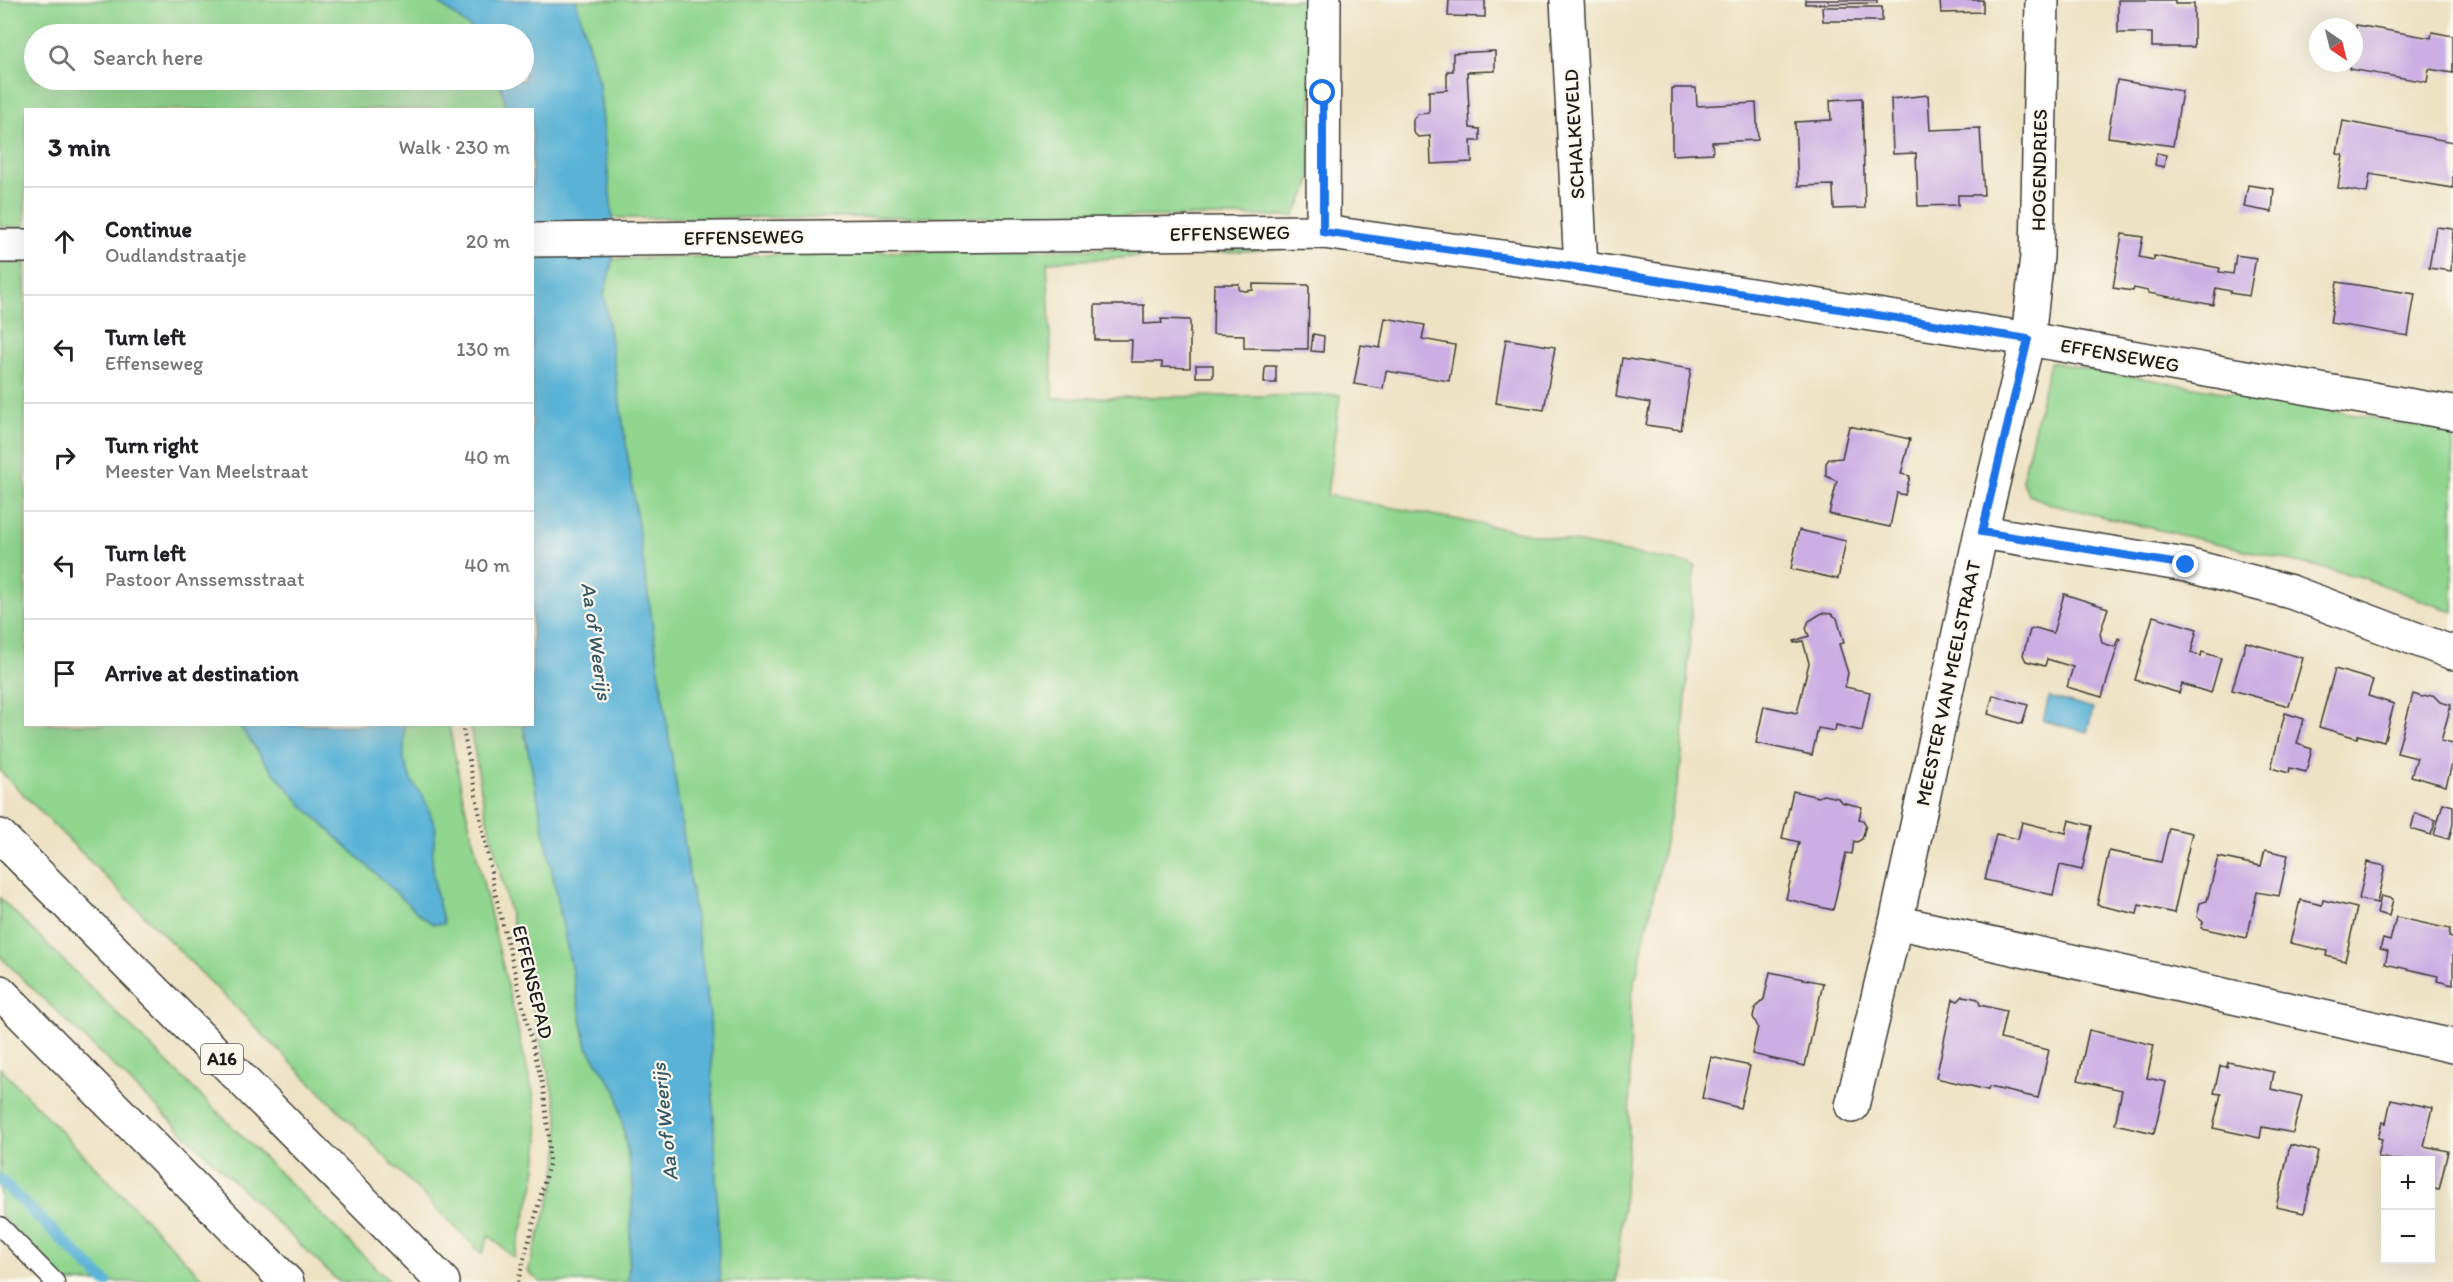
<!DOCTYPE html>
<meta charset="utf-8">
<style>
:root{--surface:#fff;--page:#f6f6f6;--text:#202124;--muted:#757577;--line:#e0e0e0}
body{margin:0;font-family:Itim,sans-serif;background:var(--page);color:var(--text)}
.controls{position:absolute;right:18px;bottom:18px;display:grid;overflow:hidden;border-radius:0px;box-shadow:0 6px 24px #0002}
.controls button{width:54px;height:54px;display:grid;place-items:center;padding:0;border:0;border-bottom:2px solid var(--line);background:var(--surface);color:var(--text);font:30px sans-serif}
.compass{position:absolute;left:2309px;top:18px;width:54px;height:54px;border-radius:50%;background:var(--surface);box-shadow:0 6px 24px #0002;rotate:145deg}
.stop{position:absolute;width:18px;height:18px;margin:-14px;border:4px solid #1a73e8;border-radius:50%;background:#fff}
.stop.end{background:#1a73e8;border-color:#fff;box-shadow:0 2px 6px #0008}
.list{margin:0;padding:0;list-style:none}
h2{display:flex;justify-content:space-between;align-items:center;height:78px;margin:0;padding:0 24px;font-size:26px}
h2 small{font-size:20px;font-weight:400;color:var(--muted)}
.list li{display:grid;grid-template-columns:39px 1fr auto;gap:18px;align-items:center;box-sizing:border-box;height:108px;padding:0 24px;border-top:2px solid var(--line)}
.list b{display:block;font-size:22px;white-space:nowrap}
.list p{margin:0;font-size:20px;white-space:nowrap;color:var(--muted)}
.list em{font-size:20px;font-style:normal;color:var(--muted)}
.icon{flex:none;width:33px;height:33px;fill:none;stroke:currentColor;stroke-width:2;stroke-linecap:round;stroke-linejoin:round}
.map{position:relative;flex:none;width:2453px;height:1282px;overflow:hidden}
.search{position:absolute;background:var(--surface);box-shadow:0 6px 24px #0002;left:24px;top:24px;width:510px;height:66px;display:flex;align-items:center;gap:15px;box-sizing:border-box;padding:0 21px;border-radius:33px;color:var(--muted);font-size:22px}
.panel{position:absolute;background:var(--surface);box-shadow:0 6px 24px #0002;left:24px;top:108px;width:510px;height:618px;border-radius:0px}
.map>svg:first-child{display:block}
.green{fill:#90d68f;stroke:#567956;stroke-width:1.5}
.water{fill:#5ab3d7;stroke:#3b687a;stroke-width:1.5}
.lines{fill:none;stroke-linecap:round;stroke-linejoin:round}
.stream{stroke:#5ab3d7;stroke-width:12}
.building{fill:#cbaee3}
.service-casing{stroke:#3c3a35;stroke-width:21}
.minor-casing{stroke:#3c3a35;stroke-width:36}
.motorway-casing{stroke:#3c3a35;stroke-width:36}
.path{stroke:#3c3a35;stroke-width:4;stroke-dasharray:1.5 4.5;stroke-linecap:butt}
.service{stroke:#fff;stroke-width:18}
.minor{stroke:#fff;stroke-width:33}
.motorway{stroke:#fff;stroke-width:33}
.route{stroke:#1a73e8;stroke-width:8}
.labels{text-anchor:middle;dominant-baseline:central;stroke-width:4.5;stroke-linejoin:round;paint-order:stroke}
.shield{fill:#fbf7ec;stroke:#5f5e5a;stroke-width:1.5}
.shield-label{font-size:18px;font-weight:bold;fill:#1c1c1c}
.street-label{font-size:20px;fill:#1c1c1c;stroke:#fbf7ec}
.water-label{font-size:21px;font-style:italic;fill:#355867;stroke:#fbf7ec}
</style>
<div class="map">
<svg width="2453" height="1282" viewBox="0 0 2453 1282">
<rect width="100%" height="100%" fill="#fbf7ec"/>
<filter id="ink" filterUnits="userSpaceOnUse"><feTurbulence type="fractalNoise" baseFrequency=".0167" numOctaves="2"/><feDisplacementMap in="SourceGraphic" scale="12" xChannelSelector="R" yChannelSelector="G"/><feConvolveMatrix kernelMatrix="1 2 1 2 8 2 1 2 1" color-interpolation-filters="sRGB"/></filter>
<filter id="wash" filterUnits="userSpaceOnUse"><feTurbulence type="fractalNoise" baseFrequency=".008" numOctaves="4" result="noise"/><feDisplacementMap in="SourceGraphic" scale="24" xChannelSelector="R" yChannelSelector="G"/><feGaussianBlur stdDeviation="1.35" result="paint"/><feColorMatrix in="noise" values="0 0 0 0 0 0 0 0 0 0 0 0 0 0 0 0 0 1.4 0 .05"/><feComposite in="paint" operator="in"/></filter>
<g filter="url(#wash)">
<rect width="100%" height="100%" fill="#eee2c4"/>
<g class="green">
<polygon points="0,0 435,0 478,34 34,34 34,80 499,80 507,109 26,110 25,227 0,227"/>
<polygon points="576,0 1312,0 1310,184 1294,216 612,218 599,84"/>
<polygon points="1315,247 1047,262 1053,398 1340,395 1327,495 1695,565 1681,768 1631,1000 1629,1138 1616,1282 720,1282 604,293 613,259 875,252"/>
<polygon points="0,263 25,263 26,724 449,725 462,793 534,1098 539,1140 534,1184 514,1258 489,1235 482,1254 0,771"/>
<polygon points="2050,362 2453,432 2453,612 2361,577 2053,505 2029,495 2022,481"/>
<polygon points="470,725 523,725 587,1047 617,1092 633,1184 628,1282 540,1282 528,1271 554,1186 559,1151 558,1113 484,806"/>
<polygon points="0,898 390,1282 339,1282 27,983 0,956"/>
<polygon points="0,1068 206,1282 66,1282 0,1215"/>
</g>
<g class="water">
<polygon points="435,0 576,0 599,84 612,212 613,259 604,294 710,1016 720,1282 628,1282 633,1184 617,1092 587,1047 523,725 532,724 532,110 507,109 499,80 524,80 524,34 478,34"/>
<polygon points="2049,697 2093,709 2087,732 2043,721"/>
<polygon points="239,725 404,725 404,760 411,780 424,798 436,828 432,857 435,888 444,924 433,924 421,916 303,806 265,762"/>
</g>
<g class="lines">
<polyline class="stream" points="0,1180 106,1282"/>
</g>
<g id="blocks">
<g class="building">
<polygon points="1449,0 1485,0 1485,17 1448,16"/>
<polygon points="1805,0 1877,0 1877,3 1805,4"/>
<polygon points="1940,0 1983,0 1983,12 1941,13"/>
<polygon points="2118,0 2175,0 2175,4 2194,4 2194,47 2152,47 2152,33 2118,33"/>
<polygon points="1822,7 1882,7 1882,21 1823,21"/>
<polygon points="2356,25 2431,38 2432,32 2453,36 2453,73 2429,69 2427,82 2349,69 2350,63 2354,63"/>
<polygon points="1495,51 1495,71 1467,72 1470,128 1480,129 1480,141 1471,141 1472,162 1431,164 1430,136 1418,137 1413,132 1413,119 1418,114 1429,113 1429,91 1447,90 1447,71 1453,71 1453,53"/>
<polygon points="2117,80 2182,91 2173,146 2108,137"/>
<polygon points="1672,88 1696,88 1697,106 1756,103 1758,140 1712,142 1713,153 1672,155"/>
<polygon points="1928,95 1930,130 1980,128 1984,195 1958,195 1958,205 1918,206 1916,153 1893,154 1891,99"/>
<polygon points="1862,98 1865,208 1834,209 1833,185 1798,186 1795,122 1831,120 1830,100"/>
<polygon points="2343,121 2453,142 2453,188 2370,174 2367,193 2338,188 2343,155 2337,154"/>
<polygon points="2157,153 2166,155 2164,167 2155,165"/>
<polygon points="2248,185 2274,189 2272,212 2244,207"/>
<polygon points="2436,227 2453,229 2451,271 2429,268"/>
<polygon points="2122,234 2143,237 2139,257 2154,260 2154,256 2220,268 2219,272 2233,274 2236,255 2256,258 2249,296 2230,293 2230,291 2216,288 2213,305 2148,293 2148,291 2134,288 2133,291 2113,288"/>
<polygon points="2337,282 2415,294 2408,336 2330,323"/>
<polygon points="1214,284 1239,284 1239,290 1246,291 1253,290 1253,284 1309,285 1308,349 1244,348 1244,335 1213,334"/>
<polygon points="1095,305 1144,305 1144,324 1162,323 1161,319 1190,320 1190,368 1162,367 1162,362 1131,362 1132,340 1095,340"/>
<polygon points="1385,318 1425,325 1422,339 1455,345 1449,381 1386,371 1383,389 1354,384 1361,345 1380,348"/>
<polygon points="1313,334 1324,336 1323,352 1311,351"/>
<polygon points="1506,339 1555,347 1544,410 1496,403"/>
<polygon points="1622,358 1691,369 1681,430 1646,425 1650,403 1616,397"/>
<rect x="1196" y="365" width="17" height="12"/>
<polygon points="1265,366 1276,366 1276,383 1264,383"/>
<polygon points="1849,426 1910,439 1901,474 1910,476 1905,495 1897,493 1890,527 1829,514 1837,481 1826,476 1826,463 1829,459 1842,458"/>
<polygon points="1799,530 1846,541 1838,579 1791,569"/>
<polygon points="2064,594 2108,608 2100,633 2102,643 2115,647 2118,638 2120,639 2102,697 2067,687 2073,667 2047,659 2045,666 2026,661 2023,655 2030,630 2036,628 2053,633"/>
<polygon points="1822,613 1831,614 1837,618 1844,643 1839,644 1848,673 1845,687 1870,692 1862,731 1836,725 1835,731 1818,728 1812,755 1756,743 1764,706 1797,713 1809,663 1803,641 1794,643 1794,641 1809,636 1806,628 1809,621"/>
<polygon points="2153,616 2197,629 2191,653 2201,656 2202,652 2221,658 2211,693 2182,684 2179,693 2135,680"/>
<polygon points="2246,642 2303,658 2289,706 2232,690"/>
<polygon points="2335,669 2373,680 2368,696 2394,704 2384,742 2358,735 2357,738 2319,727"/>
<polygon points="2413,694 2422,697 2433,695 2440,702 2451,705 2441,741 2453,744 2453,761 2446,786 2411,776 2417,758 2397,753"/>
<polygon points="1993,695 2028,705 2022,724 1988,714"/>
<polygon points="2285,713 2304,719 2297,744 2312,749 2306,772 2290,768 2289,773 2271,768"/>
<polygon points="1793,791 1818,797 1823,795 1838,798 1841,802 1862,807 1859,819 1863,820 1866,825 1862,839 1857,842 1854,841 1852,854 1846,853 1833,910 1786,899 1799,842 1782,838"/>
<polygon points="2443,803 2453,806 2453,824 2449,839 2434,835"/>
<polygon points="2415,813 2436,820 2431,835 2411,829"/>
<polygon points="2069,820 2092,826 2082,870 2060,865 2053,895 1985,880 1996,834 2018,839 2022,822 2066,833"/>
<polygon points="2169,828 2192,833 2174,913 2139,905 2137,914 2097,905 2109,851 2161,862"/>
<polygon points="2265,850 2288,855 2279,896 2257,892 2247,938 2201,928 2203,922 2197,917 2200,903 2207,901 2218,857 2261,866"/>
<polygon points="2367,862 2385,866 2377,903 2359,899"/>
<polygon points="2381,896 2393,899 2389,916 2377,913"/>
<polygon points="2300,900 2322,905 2323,900 2357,908 2345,961 2326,956 2327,951 2290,943"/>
<polygon points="2396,917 2450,929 2449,937 2453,938 2453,985 2437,981 2438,976 2385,964 2388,951 2380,949 2383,939 2390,941"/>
<polygon points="1770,972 1823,983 1805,1066 1752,1054 1758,1027 1753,1017 1754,1012 1756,1007 1764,999"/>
<polygon points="1963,996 1978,999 1980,1005 2006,1011 2000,1039 2049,1050 2038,1098 1989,1087 1988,1090 1936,1078 1953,999 1958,1001"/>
<polygon points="2089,1030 2154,1045 2147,1078 2166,1082 2154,1133 2115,1124 2122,1090 2078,1080"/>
<polygon points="1711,1057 1750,1066 1740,1108 1702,1098"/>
<polygon points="2228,1062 2274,1072 2271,1089 2302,1096 2293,1133 2262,1127 2260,1138 2213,1128 2221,1094 2214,1093 2220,1066 2227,1067"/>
<polygon points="2391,1099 2433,1108 2424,1146 2448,1151 2439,1190 2430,1188 2430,1160 2394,1160 2378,1157 2382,1139 2378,1138 2382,1122 2386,1123"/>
<polygon points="2290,1145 2318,1151 2304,1213 2276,1207"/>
</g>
</g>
</g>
<g filter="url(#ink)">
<use href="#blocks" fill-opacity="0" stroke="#3c3a35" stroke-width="1.5"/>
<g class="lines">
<g class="service-casing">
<polyline id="service" points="0,1226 55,1282"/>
</g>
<g class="minor-casing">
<g id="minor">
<polyline points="1567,0 1581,268"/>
<polyline points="1323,232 1324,0"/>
<polyline points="532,240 1323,232 1581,268 2028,339 2453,413"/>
<polyline points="0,246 26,246"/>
<polyline points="1981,532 2186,565 2291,592 2453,653"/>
<polyline points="1896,922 2453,1046"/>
<polyline points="1852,1106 1896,922 1981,532 2028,339 2037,256 2042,0"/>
</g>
</g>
<g class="motorway-casing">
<g id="motorway">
<polyline points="0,836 443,1282"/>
<polyline points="0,992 287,1282"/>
</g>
</g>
<polyline class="path" points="462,724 494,888 543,1087 549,1138 549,1164 518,1282"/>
<use href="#service" class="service"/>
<use href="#minor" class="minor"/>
<use href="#motorway" class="motorway"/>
</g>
</g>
<g class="lines" filter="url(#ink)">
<polyline class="route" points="1323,93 1323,232 1581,268 2028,339 1982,532 2186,565"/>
</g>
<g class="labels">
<rect class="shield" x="201" y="1044" width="42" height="30" rx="4.5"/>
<g class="shield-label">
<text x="222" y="1059">A16</text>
</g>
<g class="street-label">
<text transform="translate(1574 134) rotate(-93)">SCHALKEVELD</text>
<text transform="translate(2039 170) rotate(-89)">HOGENDRIES</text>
<text transform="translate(1230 233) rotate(-1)">EFFENSEWEG</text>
<text transform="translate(744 237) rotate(-1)">EFFENSEWEG</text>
<text transform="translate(2120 355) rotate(10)">EFFENSEWEG</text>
<text transform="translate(1948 683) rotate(-78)">MEESTER VAN MEELSTRAAT</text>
<text transform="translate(533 982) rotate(76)">EFFENSEPAD</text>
</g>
<g class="water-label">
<text transform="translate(597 641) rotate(82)">Aa of Weerijs</text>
<text transform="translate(664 1122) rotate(-96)">Aa of Weerijs</text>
</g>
</g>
</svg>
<div class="controls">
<button>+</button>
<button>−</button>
</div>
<svg class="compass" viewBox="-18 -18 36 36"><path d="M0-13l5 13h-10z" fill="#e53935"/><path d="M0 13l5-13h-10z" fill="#757577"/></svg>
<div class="stop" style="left:1323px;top:93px"></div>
<div class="stop end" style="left:2186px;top:565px"></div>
<div class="search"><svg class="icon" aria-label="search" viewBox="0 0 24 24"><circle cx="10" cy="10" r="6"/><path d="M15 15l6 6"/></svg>Search here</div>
<section class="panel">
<h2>3 min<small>Walk · 230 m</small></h2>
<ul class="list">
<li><svg class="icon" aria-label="ahead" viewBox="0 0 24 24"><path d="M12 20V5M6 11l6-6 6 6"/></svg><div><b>Continue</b><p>Oudlandstraatje</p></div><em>20 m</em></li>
<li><svg class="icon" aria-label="left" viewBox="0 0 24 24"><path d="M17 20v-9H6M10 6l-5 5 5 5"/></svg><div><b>Turn left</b><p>Effenseweg</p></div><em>130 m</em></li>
<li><svg class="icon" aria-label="right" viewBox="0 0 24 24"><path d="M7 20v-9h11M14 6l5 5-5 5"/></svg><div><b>Turn right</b><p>Meester Van Meelstraat</p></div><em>40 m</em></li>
<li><svg class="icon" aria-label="left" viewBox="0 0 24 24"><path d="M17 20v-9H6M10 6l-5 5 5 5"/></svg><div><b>Turn left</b><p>Pastoor Anssemsstraat</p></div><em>40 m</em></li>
<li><svg class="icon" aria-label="arrive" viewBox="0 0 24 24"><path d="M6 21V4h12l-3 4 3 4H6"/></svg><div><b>Arrive at destination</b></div></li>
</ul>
</section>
</div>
